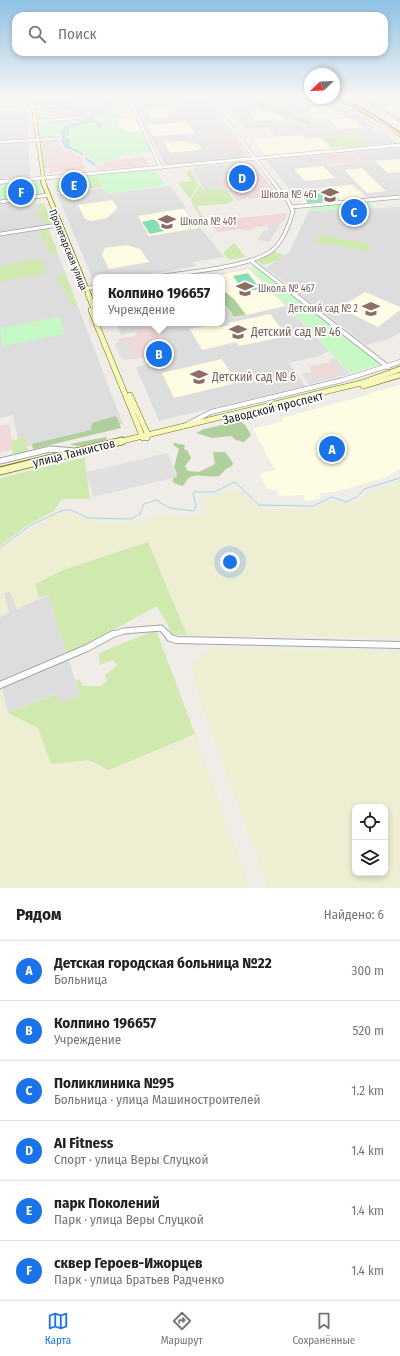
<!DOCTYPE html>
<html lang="ru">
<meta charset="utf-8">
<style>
:root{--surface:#fff;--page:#f6f6f6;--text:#202124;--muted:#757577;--line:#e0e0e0;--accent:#1a73e8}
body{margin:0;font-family:"Fira Sans Condensed",sans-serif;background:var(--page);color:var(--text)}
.controls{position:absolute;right:12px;bottom:12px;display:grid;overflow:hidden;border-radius:8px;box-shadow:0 2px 6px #0003}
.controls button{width:36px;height:36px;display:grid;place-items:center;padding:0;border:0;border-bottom:1px solid var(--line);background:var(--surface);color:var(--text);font:20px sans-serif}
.compass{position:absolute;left:304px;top:68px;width:36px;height:36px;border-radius:50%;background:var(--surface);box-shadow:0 2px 6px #0003;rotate:247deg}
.you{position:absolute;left:230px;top:562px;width:14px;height:14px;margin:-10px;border:3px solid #fff;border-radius:50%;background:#1a73e8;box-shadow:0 0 0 6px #1a73e833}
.badge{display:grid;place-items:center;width:26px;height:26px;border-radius:50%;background:var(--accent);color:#fff;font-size:13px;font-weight:700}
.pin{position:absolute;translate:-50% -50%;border:2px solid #fff;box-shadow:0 1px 4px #0006}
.popup{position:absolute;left:93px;top:274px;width:132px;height:52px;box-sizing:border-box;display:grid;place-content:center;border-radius:8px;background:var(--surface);filter:drop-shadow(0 1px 3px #0005);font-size:13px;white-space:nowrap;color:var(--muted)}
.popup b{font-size:15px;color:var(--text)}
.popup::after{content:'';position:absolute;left:50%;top:100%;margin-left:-8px;border:8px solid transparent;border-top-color:var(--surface)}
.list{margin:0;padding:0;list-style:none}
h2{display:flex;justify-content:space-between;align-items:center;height:52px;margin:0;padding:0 16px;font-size:17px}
h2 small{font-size:13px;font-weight:400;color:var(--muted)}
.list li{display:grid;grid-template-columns:26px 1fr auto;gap:12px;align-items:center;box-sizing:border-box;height:60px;padding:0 16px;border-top:1px solid var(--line)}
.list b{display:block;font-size:15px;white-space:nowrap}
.list p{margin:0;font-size:13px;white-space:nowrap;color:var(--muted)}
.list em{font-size:13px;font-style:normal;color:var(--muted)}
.icon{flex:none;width:22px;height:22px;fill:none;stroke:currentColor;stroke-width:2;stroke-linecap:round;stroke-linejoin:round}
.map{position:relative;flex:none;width:400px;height:888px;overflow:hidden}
.search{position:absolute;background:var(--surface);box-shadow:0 2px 6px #0003;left:12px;right:12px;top:12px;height:44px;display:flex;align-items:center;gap:10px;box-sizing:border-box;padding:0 14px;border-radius:12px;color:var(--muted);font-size:15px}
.sheet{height:412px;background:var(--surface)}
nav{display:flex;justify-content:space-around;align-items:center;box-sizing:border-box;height:56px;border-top:1px solid var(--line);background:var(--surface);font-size:11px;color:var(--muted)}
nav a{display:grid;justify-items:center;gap:2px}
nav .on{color:var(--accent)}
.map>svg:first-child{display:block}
.residential{fill:#dedddd}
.commercial{fill:#f0d7d8}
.education{fill:#fefce2}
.religious{fill:#cecece}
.farmland{fill:#eeeed3;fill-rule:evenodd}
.grass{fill:#d0e9ae}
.forest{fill:#afcf9d}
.park{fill:#c6f9c6}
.pitch{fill:#87ddb5}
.parking{fill:#e0e0e0}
.water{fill:#a9d5dd}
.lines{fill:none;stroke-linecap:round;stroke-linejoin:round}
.stream{stroke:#a9d5dd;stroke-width:1}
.minor-far4-casing{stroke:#a4a4a4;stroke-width:3.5}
.minor-far3-casing{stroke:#a4a4a4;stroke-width:4.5}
.minor-far2-casing{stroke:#a4a4a4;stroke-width:5.5}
.minor-far1-casing{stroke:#a4a4a4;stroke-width:7}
.minor-casing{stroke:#a4a4a4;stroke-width:8}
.tertiary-far1-casing{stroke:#a4a4a4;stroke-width:4}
.tertiary-casing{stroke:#a4a4a4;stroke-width:5}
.secondary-far3-casing{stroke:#747707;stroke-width:4}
.secondary-far2-casing{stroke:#747707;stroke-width:5.5}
.secondary-far1-casing{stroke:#747707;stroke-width:6}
.secondary-casing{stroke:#747707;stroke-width:9}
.primary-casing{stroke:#995b03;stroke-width:2}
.minor-far4{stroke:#fff;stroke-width:2.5}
.minor-far3{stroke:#fff;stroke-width:3}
.minor-far2{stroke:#fff;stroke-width:4}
.minor-far1{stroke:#fff;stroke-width:5}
.minor{stroke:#fff;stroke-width:6}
.tertiary-far1{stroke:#fff;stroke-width:3}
.tertiary{stroke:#fff;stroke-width:3.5}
.secondary-far3{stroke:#f8f7bd;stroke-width:3}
.secondary-far2{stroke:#f8f7bd;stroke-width:4}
.secondary-far1{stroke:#f8f7bd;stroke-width:5}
.secondary{stroke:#f8f7bd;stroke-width:7}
.primary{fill:#facda2;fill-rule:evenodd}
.labels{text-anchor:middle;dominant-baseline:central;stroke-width:3.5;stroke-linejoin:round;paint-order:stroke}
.far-education-label{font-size:10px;fill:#785e54;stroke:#fff;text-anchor:end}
.far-street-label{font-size:10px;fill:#202020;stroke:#fff}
.education-label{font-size:12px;fill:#785e54;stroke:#fff;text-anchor:start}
.street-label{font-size:12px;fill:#202020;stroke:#fff}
</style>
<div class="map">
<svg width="400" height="888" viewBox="0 0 400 888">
<rect width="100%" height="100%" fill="#f0ece7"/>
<g class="residential">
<polygon points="89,97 95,97 94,105 102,104 84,111 91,112 82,120 58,123 46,122 53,111 42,111 41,108 69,105 69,101 73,99"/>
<polygon points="263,97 310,97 327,99 332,101 349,115 357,114 375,128 372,129 377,133 384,132 397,143 370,145 355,135 306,139 302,135 277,137 268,127 246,129 222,99 241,98 249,100 257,110 249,111 256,121 285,120 306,126 317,123 315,120 316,120 345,117 329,106 310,107 312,112 294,113 285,105 280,106"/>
<polygon points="208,100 248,157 165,165 135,104 132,101"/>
<polygon points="26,110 28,139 0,141 0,111"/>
<polygon points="28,141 30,176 0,179 0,143"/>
<polygon points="400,148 400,196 368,198 353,184 291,191 266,160 321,155 331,166 362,162 352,152"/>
<polygon points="251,162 260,174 218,178 224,188 204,190 192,168"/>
<polygon points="170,186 186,207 184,208 224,257 193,262 195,266 135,277 96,277 95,284 57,194 102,188 109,194"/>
<polygon points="27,201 29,205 42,204 49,225 0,232 0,205"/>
<polygon points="400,207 400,333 386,340 366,345 266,268 289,252 309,211"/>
<polygon points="48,228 123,424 20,448 13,415 0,418 0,235"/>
<polygon points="249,268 329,351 319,356 289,363 305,386 159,421 136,367 173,358 157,328 121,335 116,323 222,323 222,277 204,277"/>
<polygon points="10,591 17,609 48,595 80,695 61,703 55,694 8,713 2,690 0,690 0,617 9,612 4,594"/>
</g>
<g class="commercial">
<polygon points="231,133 242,147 221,150 219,147 223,146 218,138 205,139 202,135"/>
<polygon points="56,139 60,148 73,152 79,156 86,168 49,173 49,167 44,168 40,140"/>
<polygon points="351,152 361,162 330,164 322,155"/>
<polygon points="145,157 149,165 97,170 96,167 108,161"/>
<polygon points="260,174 263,176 279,196 237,200 228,188 224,188 218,178"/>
<polygon points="287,213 285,220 280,224 269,242 258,240 263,231 269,230 267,226 256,227 250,231 240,229 217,232 210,221"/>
<polygon points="156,326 172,358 148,362 143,357 126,360 121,358 115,344 118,342 118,339 137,335 135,331 138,330"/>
<polygon points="335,358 350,374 309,384 302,374 312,372 309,367 331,362 330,360"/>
<polygon points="9,424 14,449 0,453 0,426"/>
</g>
<g class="education">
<polygon points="329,106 341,116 346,117 314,120 306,112 311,112 310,107"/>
<polygon points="164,108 171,109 173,112 165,117 152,118 146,109"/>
<polygon points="250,111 261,111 275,113 285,120 256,121 250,114 251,114"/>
<polygon points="126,117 135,118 142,130 125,132 115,118"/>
<polygon points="345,118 354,119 364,128 339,129 328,120"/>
<polygon points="188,122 195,133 153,136 147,125"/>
<polygon points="302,135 306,139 355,135 370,145 265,155 253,139"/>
<polygon points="183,141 200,145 202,148 198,149 198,150 170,153 164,142"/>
<polygon points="400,159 400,172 388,173 375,161"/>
<polygon points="323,166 335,178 305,181 294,169"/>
<polygon points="362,168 374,180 386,191 367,193 344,170"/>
<polygon points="352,185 366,199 304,204 296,192"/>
<polygon points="112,200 118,208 107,218 91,221 85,219 78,205"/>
<polygon points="180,209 184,209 199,228 149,236 138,216"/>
<polygon points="127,245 140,249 149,262 109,269 102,255 105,248"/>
<polygon points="249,269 285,306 234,318 222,300 222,277 206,277"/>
<polygon points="365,292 400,307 400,310 378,327 339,308"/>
<polygon points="270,314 287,336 239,346 236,342 202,350 190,329 217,324 219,327 229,325 228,323"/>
<polygon points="222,359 237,383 174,398 162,373"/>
<polygon points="400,385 400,469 385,478 334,492 319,493 321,499 305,501 303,495 279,496 277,490 267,489 259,474 275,470 253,429 283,421 281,418 368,395 372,392"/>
</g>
<polygon class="religious" points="55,97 57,100 66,100 69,104 37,106 32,98"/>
<g class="farmland">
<polygon points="367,97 400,97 400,112 388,111 373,105 376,99"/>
<polygon points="400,480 400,638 187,635 148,542 63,570 36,583 39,598 17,609 10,591 4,594 9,612 0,617 0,550 56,514 67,512 94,521 115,523 131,522 140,516 143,525 151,516 167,513 187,517 205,513 204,499 235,489 262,509 310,509 331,501 351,505 369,493"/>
<path d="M209,648l191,3v237h-132l-67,-185 -10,-37zM355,807h30v66h-30z"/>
<polygon points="2,689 8,713 38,728 71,761 89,760 109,770 195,734 250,888 0,888 0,690"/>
</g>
<g class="grass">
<polygon points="226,97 245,97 256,101 262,109 276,111 286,117 311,124 308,126 314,124 290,114 284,109 271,107 271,104 255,97 270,98 273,106 278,107 275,103 284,105 280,103 286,103 285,107 295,114 292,114 309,120 296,113 306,112 325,128 319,128 317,127 320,126 316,124 307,126 286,120 275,113 261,111 250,111 249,110 257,109 246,99 223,100 226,99"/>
<polygon points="356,135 371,146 337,150 358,146 332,148 321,138"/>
<polygon points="190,169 199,184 190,199 178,183 192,181 186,174"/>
<polygon points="94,176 103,187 57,192 56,190"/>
<polygon points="200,185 203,190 226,188 234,201 225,204 197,206 205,223 195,209 191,200"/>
<polygon points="44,203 53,225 39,227 46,224 44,219 38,218 35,212 42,210 40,205 31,204"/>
<polygon points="48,228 58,254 51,255 45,241 43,241 39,229"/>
<polygon points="319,235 367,243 371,245 368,251 315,242"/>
<polygon points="234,243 246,257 229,260 223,253"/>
<polygon points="274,251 278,253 264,261 279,253 284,255 278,260 263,265 256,261"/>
<polygon points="42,259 26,270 42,259 45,265 42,267 47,273 0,282 0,266 24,270 0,265"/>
<polygon points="65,273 77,305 71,306 66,291 62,291 57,275"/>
<polygon points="25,437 28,451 13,455 11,441"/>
<polygon points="86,457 85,461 90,499 62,499 54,511 29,524 0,546 0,478"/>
<polygon points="148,542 187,635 173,635 157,606 67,655 48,595 39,598 35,584 63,570"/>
<polygon points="156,630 195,734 109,770 89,760 51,764 38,728 8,713 56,694 61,703 80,695 76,681 79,679 83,686 100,686 107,682 105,675 117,666 113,660 100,665 99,653"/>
</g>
<g class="forest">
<polygon points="350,97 367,97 376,99 373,105 388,111 400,119 400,122 379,109"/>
<polygon points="222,287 225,288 225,292 234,299 246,315 234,317 222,300"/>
<polygon points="116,416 121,428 33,449 32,444 91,430 92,423"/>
<polygon points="240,421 245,425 251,435 244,442 236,440 231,436 212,438 196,433 204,429"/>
<path d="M106,437l1,2c-11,7 -25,10 -37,5z"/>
<path d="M174,443l11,2 -1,4 3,1 4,8 -6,8 3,5 11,1 16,-8 -2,-12h12l8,11 -1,3 -6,3 -7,7c-9,2 -20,-3 -29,1 -4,2 -4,7 -8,9l-8,-3 -2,-3 5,-6 -3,-7 5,-18 -6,-4z"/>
</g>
<g class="park">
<polygon points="117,97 169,98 174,97 231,97 126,100 128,106 119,108 120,111 116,113 117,115 132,114 135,118 115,119 125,132 141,133 150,152 116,157 117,160 95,163 93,159 87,157 83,159 82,158 86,157 84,153 69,146 71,142 66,138 70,134 69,130 85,123 95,123 97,127 101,127 100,121 92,120 98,115 103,115 101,109 115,103"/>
<polygon points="22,99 29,107 0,109 0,102"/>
<polygon points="41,108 43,111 53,111 55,114 51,115 52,119 46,121 47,124 80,121 63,126 60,131 60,137 41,138 37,109"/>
<polygon points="154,169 166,185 109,194 95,178 91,178 94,185 56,191 53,180 83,177 84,175"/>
<polygon points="33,180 39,182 42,194 0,200 0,183"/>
<polygon points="369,201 374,208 309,211 306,206"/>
<polygon points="257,267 304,302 287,306 250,268"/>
<polygon points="305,304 382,364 351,373 289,308"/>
<polygon points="59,317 65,334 3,346 0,328"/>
</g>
<g class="pitch">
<polygon points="331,189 339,200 308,203 299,192"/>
<polygon points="155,219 164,231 150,234 142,222"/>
<polygon points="248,273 260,289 244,292 233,276"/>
</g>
<g class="parking">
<polygon points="56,139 59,144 50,145 52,155 50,157 53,164 45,166 41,140"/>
<polygon points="280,224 269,242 258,240 263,231 269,230 268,226"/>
<polygon points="126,340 134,357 125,359 121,358 115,344"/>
<polygon points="335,358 350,374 309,384 302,374 312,372 316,378 340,372 330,360"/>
<polygon points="168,453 177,477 93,497 86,472"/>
</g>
<g class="water">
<polygon points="102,97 116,97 117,100 114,104 100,110 102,115 98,115 92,119 100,122 101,127 104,129 98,127 96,123 85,123 69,128 69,134 65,136 71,142 69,144 70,147 82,152 83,155 96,164 94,166 85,159 86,157 74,151 65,148 61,140 63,138 60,133 64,126 82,121 92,113 84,111 102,105 106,101"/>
<path d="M244,97c11,0 17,3 27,7v3l12,2 12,8 17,5 -4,2 -9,-2 -23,-11 -14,-2 -6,-8z"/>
</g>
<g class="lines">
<g class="stream">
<polyline points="94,97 95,99"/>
<polyline points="352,97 387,112 400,121"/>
<polyline points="0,548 31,525 63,510 71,510 88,518 131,519 140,514 144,504 156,500 170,508 194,511 196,507 193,492 214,492 235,482 259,505 313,506 332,497 346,502 357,497 364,489 400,478"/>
</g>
<g class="minor-far4-casing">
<g id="minor-far4">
<polyline points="335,97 337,102 400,135"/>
<polyline points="33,107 98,103"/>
<polyline points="35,121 78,118"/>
<polyline points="0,142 54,139"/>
<polyline points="161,168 130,100 209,99 274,183"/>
</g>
</g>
<g class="minor-far3-casing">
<g id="minor-far3">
<polyline points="0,202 48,195"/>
<polyline points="291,207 400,197"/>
<polyline points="0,234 58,225"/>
<polyline points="250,260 295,295"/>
<path d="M154,277c28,-4 96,-10 117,-26 11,-7 19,-28 22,-40l-5,-10 -15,-19"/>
<polyline points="83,289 96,287"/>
</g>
</g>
<g class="minor-far2-casing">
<g id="minor-far2">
<polyline points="294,294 388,367"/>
<polyline points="188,424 211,412 343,380 400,362"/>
</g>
</g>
<g class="minor-far1-casing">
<g id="minor-far1">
<polyline points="0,461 50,449 76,451"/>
<polyline points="111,635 124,631 161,628 168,635"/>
</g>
</g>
<g class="minor-casing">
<g id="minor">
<polyline points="167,634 170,638 177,640 400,645"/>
<polyline points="0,685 87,648 113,634"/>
</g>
</g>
<g class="tertiary-far1-casing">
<g id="tertiary-far1">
<polyline points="0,110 33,107"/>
<polyline points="0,182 400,145"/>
</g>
</g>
<g class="tertiary-casing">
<polyline id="tertiary" points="0,182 2,182"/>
</g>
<g class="secondary-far3-casing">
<polyline id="secondary-far3" points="24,97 33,106 44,183"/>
</g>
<g class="secondary-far2-casing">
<polyline id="secondary-far2" points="43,182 89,295"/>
</g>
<g class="secondary-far1-casing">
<g id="secondary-far1">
<polyline points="88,294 96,313"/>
<polyline points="91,310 96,322"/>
<polyline points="96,323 143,438"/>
<polyline points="363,386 400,375"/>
<polyline points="130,395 148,435 147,438"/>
<polyline points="118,442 361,383 400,369"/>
</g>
</g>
<g class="secondary-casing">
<polyline id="secondary" points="0,471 122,441"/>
</g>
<g class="primary-casing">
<polygon id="primary" points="334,97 338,97 372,114 400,133 400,136 370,116"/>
</g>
<use href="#minor-far4" class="minor-far4"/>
<use href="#minor-far3" class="minor-far3"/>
<use href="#minor-far2" class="minor-far2"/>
<use href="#minor-far1" class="minor-far1"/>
<use href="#minor" class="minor"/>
<use href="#tertiary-far1" class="tertiary-far1"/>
<use href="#tertiary" class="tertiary"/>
<use href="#secondary-far3" class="secondary-far3"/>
<use href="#secondary-far2" class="secondary-far2"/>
<use href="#secondary-far1" class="secondary-far1"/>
<use href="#secondary" class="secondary"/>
<use href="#primary" class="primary"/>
</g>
<linearGradient id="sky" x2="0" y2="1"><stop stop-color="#8fc1e4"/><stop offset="0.44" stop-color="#f8f6f4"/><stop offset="1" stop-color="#f8f6f4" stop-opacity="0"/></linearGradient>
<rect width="400" height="221" fill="url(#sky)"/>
<defs>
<g id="school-bare" transform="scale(1.38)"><path d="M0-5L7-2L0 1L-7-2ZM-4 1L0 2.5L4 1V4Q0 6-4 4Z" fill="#8d6e63" stroke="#fff" stroke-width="2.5" paint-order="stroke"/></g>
</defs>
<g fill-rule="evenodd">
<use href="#school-bare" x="330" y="195"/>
<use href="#school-bare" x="167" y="222"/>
<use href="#school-bare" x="245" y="289"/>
<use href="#school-bare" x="371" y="309"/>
<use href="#school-bare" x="238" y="332"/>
<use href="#school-bare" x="199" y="377"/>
</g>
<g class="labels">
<g class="far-education-label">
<text x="317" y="195">Школа № 461</text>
<text x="180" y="222" text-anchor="start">Школа № 401</text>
<text x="258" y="289" text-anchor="start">Школа № 467</text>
<text x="358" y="309">Детский сад № 2</text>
</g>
<g class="far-street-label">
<text transform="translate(68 250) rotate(68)">Пролетарская улица</text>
</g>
<g class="education-label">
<text x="251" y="332">Детский сад № 46</text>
<text x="212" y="377">Детский сад № 6</text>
</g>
<g class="street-label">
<text transform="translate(273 408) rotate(-14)">Заводской проспект</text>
<text transform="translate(74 453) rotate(-14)">улица Танкистов</text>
</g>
</g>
</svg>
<div class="controls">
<button><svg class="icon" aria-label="locate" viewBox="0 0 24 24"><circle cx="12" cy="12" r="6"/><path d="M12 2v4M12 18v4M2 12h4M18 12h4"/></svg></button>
<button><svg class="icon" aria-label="layers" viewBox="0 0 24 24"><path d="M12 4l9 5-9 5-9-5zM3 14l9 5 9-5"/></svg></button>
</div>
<svg class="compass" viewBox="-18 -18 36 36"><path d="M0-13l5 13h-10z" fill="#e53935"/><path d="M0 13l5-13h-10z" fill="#757577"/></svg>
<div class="you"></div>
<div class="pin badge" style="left:332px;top:449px">A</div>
<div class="pin badge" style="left:159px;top:354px">B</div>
<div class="popup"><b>Колпино 196657</b>Учреждение</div>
<div class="pin badge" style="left:354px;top:212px">C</div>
<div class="pin badge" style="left:242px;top:178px">D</div>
<div class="pin badge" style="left:74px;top:185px">E</div>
<div class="pin badge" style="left:21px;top:192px">F</div>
<div class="search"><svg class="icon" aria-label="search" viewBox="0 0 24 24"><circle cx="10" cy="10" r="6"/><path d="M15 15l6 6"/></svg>Поиск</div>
</div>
<section class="sheet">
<h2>Рядом<small>Найдено: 6</small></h2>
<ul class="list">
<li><span class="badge">A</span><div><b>Детская городская больница №22</b><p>Больница</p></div><em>300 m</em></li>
<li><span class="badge">B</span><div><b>Колпино 196657</b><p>Учреждение</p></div><em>520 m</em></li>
<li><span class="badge">C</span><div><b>Поликлиника №95</b><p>Больница · улица Машиностроителей</p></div><em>1.2 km</em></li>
<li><span class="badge">D</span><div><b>AI Fitness</b><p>Спорт · улица Веры Слуцкой</p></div><em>1.4 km</em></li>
<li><span class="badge">E</span><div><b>парк Поколений</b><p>Парк · улица Веры Слуцкой</p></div><em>1.4 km</em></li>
<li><span class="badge">F</span><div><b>сквер Героев-Ижорцев</b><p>Парк · улица Братьев Радченко</p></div><em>1.4 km</em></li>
</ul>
</section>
<nav>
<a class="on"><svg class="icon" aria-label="map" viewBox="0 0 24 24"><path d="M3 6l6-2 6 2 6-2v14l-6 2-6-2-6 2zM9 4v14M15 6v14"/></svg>Карта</a>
<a><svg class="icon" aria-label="directions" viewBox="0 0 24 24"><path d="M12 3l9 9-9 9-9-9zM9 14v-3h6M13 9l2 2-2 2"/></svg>Маршрут</a>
<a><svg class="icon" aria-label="saved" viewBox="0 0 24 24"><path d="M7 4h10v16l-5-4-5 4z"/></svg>Сохранённые</a>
</nav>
